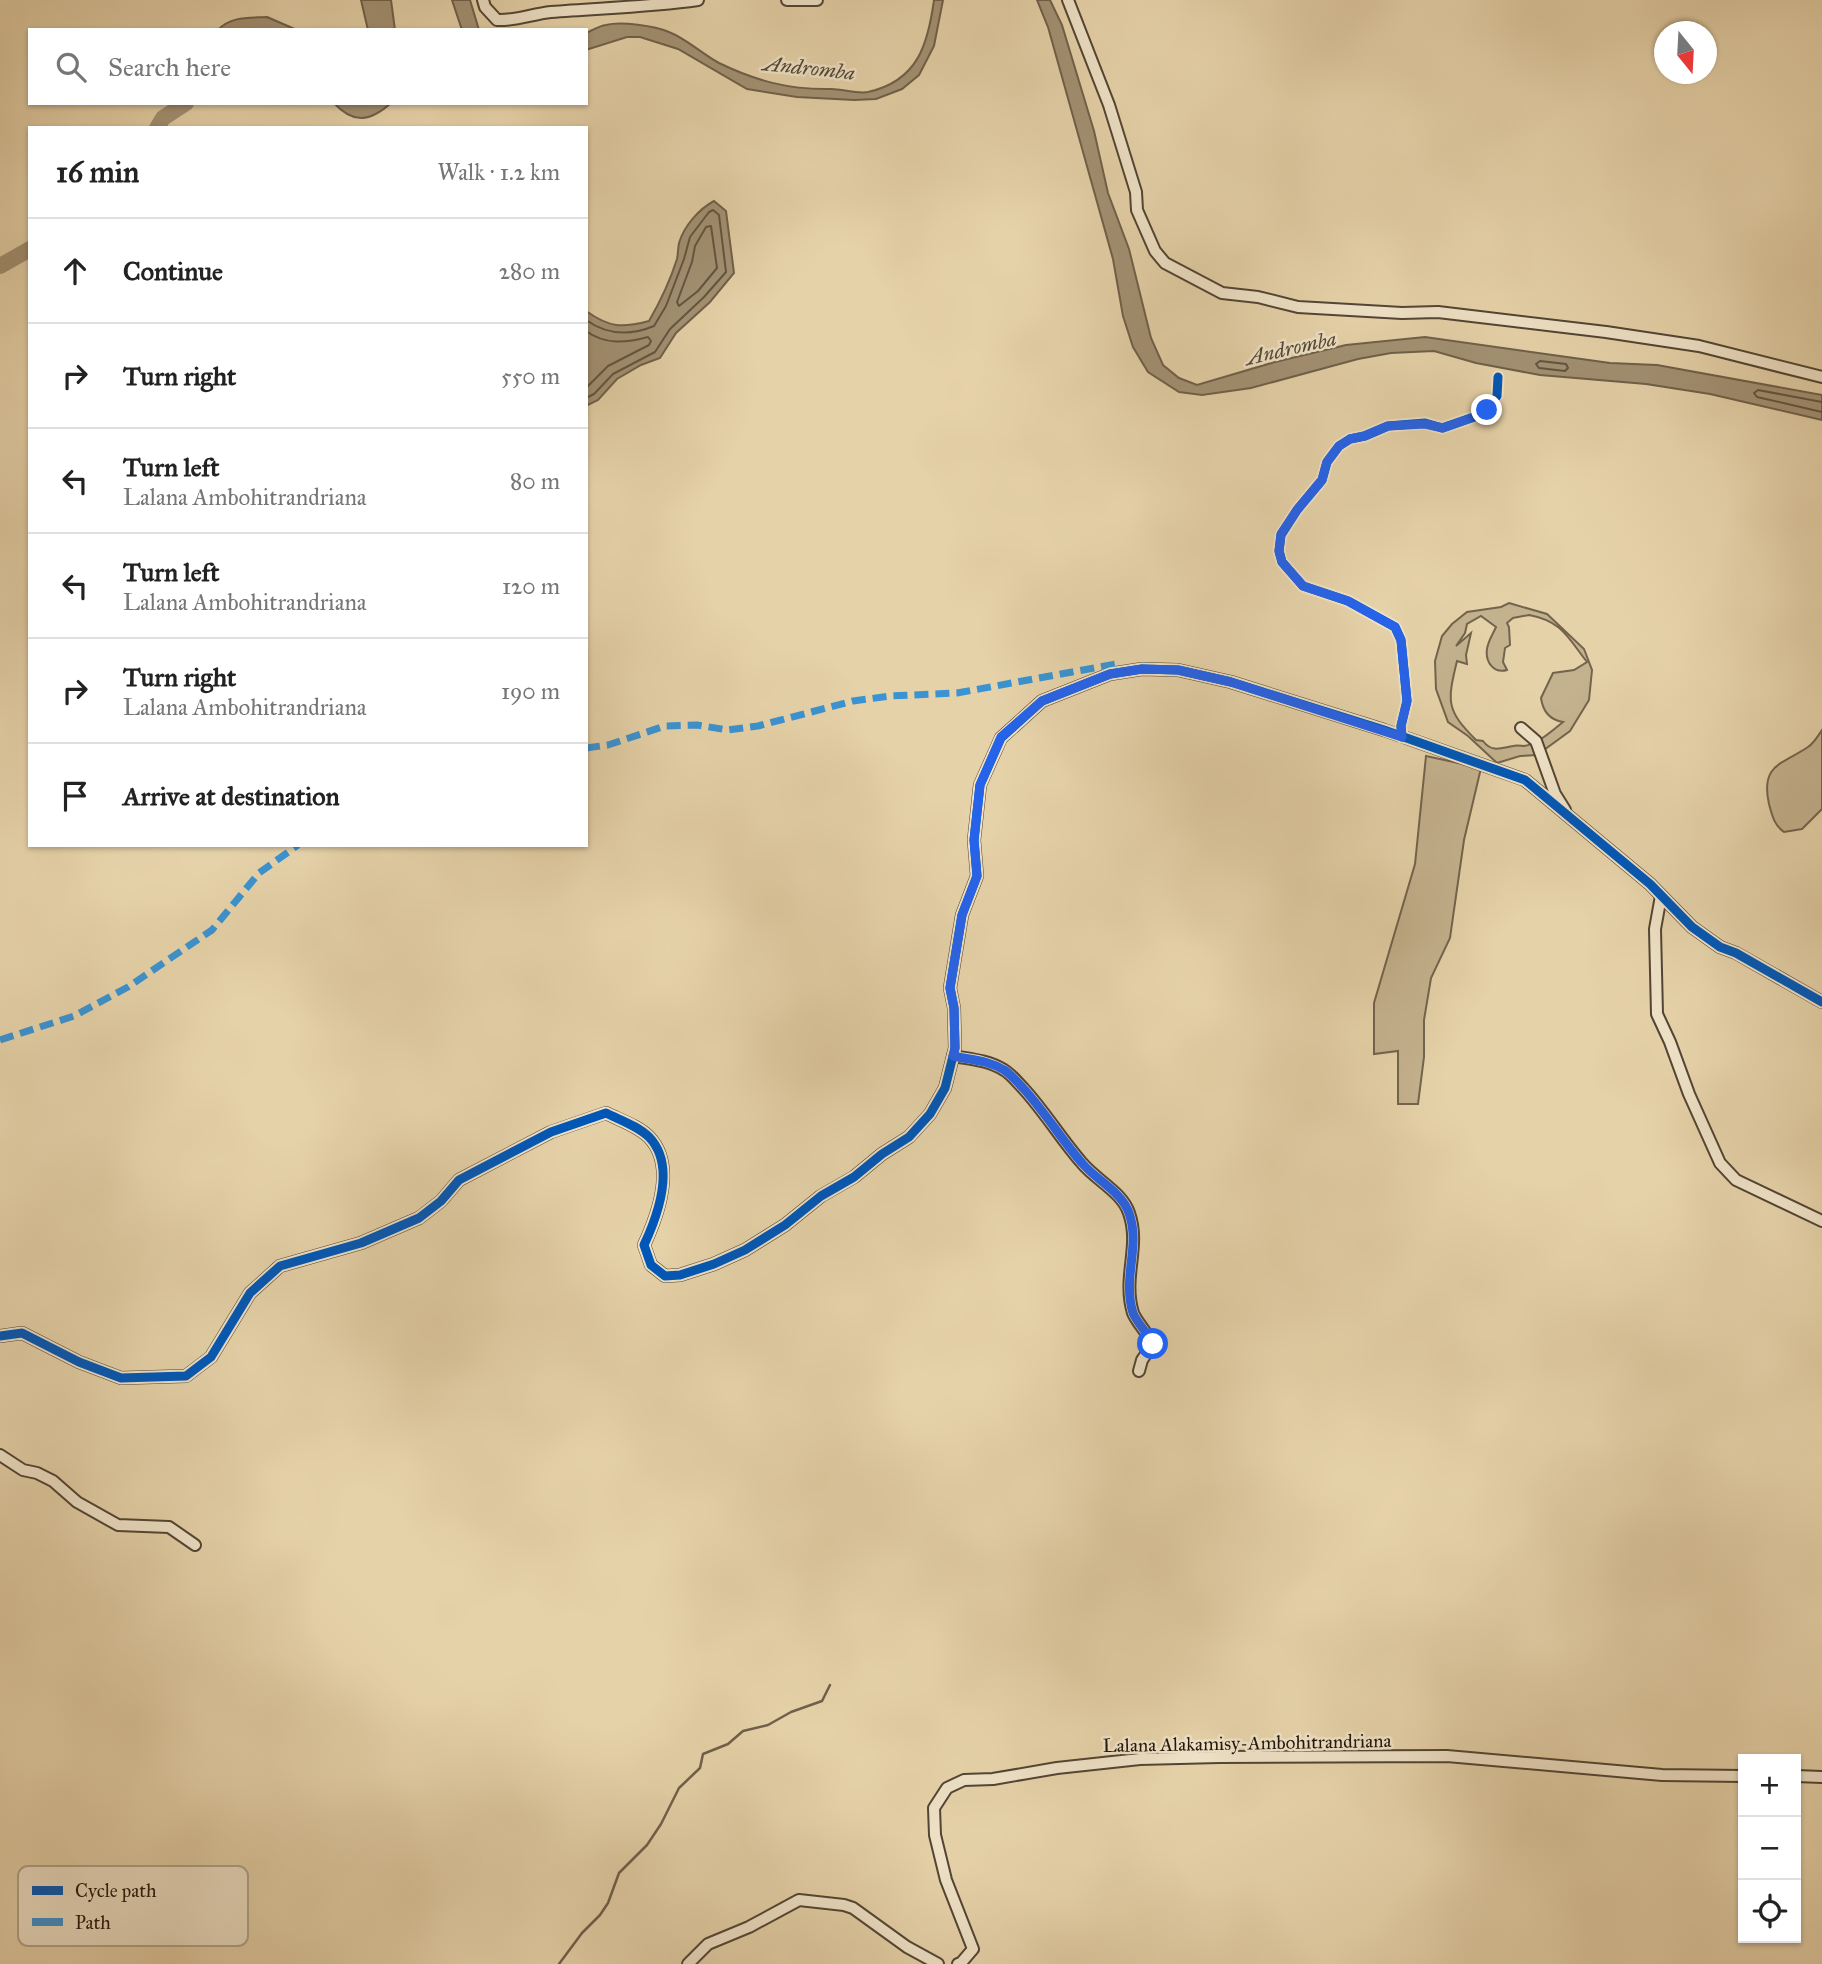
<!DOCTYPE html>
<meta charset="utf-8">
<style>
:root{--surface:#fff;--page:#f2f2f2;--text:#222;--muted:#767676;--line:#e0e0e0}
body{margin:0;font-family:"IM FELL Great Primer",serif;background:var(--page);color:var(--text)}
.controls{position:absolute;right:21px;bottom:21px;display:grid;overflow:hidden;border-radius:0px;box-shadow:0 2px 5px #0004}
.controls button{width:63px;height:63px;display:grid;place-items:center;padding:0;border:0;border-bottom:2px solid var(--line);background:var(--surface);color:var(--text);font:35px sans-serif}
.compass{position:absolute;left:1654px;top:21px;width:63px;height:63px;border-radius:50%;background:var(--surface);box-shadow:0 2px 5px #0004;rotate:162deg}
.stop{position:absolute;width:21px;height:21px;margin:-16px;border:5px solid #2563eb;border-radius:50%;background:#fff}
.stop.end{background:#2563eb;border-color:#fff;box-shadow:0 2px 7px #0008}
.list{margin:0;padding:0;list-style:none}
h2{display:flex;justify-content:space-between;align-items:center;height:91px;margin:0;padding:0 28px;font-size:30px}
h2 small{font-size:23px;font-weight:400;color:var(--muted)}
.list li{display:grid;grid-template-columns:46px 1fr auto;gap:21px;align-items:center;box-sizing:border-box;height:105px;padding:0 28px;border-top:2px solid var(--line)}
.list b{display:block;font-size:26px;white-space:nowrap}
.list p{margin:0;font-size:23px;white-space:nowrap;color:var(--muted)}
.list em{font-size:23px;font-style:normal;color:var(--muted)}
.icon{flex:none;width:38px;height:38px;fill:none;stroke:currentColor;stroke-width:2;stroke-linecap:round;stroke-linejoin:round}
.map{position:relative;flex:none;width:1822px;height:1964px;overflow:hidden}
.search{position:absolute;background:var(--surface);box-shadow:0 2px 5px #0004;left:28px;top:28px;width:560px;height:77px;display:flex;align-items:center;gap:18px;box-sizing:border-box;padding:0 24px;border-radius:0px;color:var(--muted);font-size:26px}
.panel{position:absolute;background:var(--surface);box-shadow:0 2px 5px #0004;left:28px;top:126px;width:560px;height:721px;border-radius:0px}
.map>svg:first-child{display:block}
.green{fill:#c4b28e;stroke:#72644d;stroke-width:2;fill-rule:evenodd}
.water{fill:#a39274;stroke:#6f604a;stroke-width:2}
.lines{fill:none;stroke-linecap:round;stroke-linejoin:round}
.shore{stroke:#625440;stroke-width:2}
.stream{stroke:#6f604a;stroke-width:2.5}
.river{stroke:#a39274;stroke-width:16}
.minor-casing{stroke:#524533;stroke-width:14}
.minor{stroke:#efe2c7;stroke-width:10}
.quiet{stroke:#3a93d2;stroke-width:7;stroke-dasharray:14 7;stroke-linecap:butt}
.cycleway-casing{stroke:#efe2c7;stroke-width:13}
.cycleway{stroke:#0057b8;stroke-width:9}
.route{stroke:#2563eb;stroke-width:9}
.labels{text-anchor:middle;dominant-baseline:central;stroke-width:5;stroke-linejoin:round;paint-order:stroke}
.street-label{font-size:19px;fill:#20160c;stroke:#efe2c7}
.water-label{font-size:21px;font-style:italic;fill:#544836;stroke:#efe2c7}
.key{fill:#efe2c7;stroke:#b1a58f;stroke-width:2}
.key-label{font-size:19px;fill:#20160c}
</style>
<div class="map">
<svg width="1822" height="1964" viewBox="0 0 1822 1964">
<rect width="100%" height="100%" fill="#e6d2a9"/>
<filter id="stains"><feTurbulence type="fractalNoise" baseFrequency=".00286" numOctaves="4"/><feColorMatrix values="0 0 0 0 .2 0 0 0 0 .09 0 0 0 0 .02 0 0 0 .5 -.17"/></filter>
<radialGradient id="worn" r=".72"><stop offset=".6" stop-color="#630" stop-opacity="0"/><stop offset="1" stop-color="#630" stop-opacity=".3"/></radialGradient>
<g class="green">
<path d="M1509,603l38,11 37,35 8,21 -3,30 -19,31 -33,24 -17,1 -23,7 -29,-27 -20,-14 -12,-33 -1,-28 7,-25 10,-12 15,-12 34,-5zM1529,615c33,6 39,23 58,47l-13,8 -21,3 -12,25c2,14 9,22 22,24 -10,8 -25,22 -39,24 -2,0 -8,-1 -11,0 -12,2 -21,7 -30,-5l-7,-1c-30,-30 -29,-38 -19,-79l10,3 -1,-9 5,-22 -15,13 9,-13 2,-9 14,-8 15,11c-3,7 -8,14 -9,22 -2,13 7,25 20,21l-4,-8 2,-14 5,-3 -1,-18 -2,-4 6,-5z"/>
<path d="M1822,730v79l-20,20 -18,3c-10,-7 -12,-17 -15,-28 -9,-40 14,-40 39,-57 6,-4 10,-11 14,-17z"/>
<polygon points="1426,756 1481,768 1464,840 1450,938 1431,978 1424,1020 1424,1057 1418,1104 1398,1104 1398,1051 1374,1054 1374,1003 1415,864"/>
</g>
<g class="water">
<polygon points="361,0 391,0 395,30 368,30"/>
<polygon points="452,0 470,0 479,30 462,30"/>
<path d="M934,0h9l-9,46 -15,29 -17,14 -26,10 -22,1 -57,-3 -50,-8 -69,-40 -38,-12h-13l-41,13v-17c7,-3 13,-7 20,-8 15,-4 49,1 63,7 18,7 33,22 50,31 37,18 71,27 112,26 12,0 26,5 37,3 50,-11 60,-48 66,-92z"/>
<polygon points="1037,0 1050,0 1062,25 1094,131 1108,193 1129,249 1151,338 1163,365 1179,378 1197,385 1275,362 1346,345 1425,337 1610,363 1657,365 1822,395 1822,420 1710,394 1646,384 1540,375 1476,363 1434,351 1391,353 1358,359 1251,388 1202,395 1179,392 1148,372 1133,347 1123,316 1113,259 1048,27"/>
<path d="M267,17l30,13h-79c13,-14 31,-12 49,-13z"/>
<path d="M334,103h57c-21,19 -38,21 -57,0z"/>
<path d="M714,201l12,10 8,62 -24,29 -34,31 -16,25 -19,7 -24,14 -19,21 -12,6v-95c24,17 36,17 63,10 11,-19 21,-40 28,-62 1,-5 1,-11 2,-16 5,-17 20,-34 35,-42z"/>
</g>
<g class="lines">
<g class="shore">
<polygon points="711,226 717,268 698,291 679,306 677,302 692,262 695,246 706,227"/>
<path d="M586,320c21,15 44,16 68,6l12,-20 18,-47 6,-22 19,-25 4,-2 6,5 7,57 -22,25 -34,32 -15,23 -42,22 -19,20 -8,4"/>
<path d="M586,331c19,14 40,12 62,6l3,4 -2,4 -41,21 -22,22"/>
<polygon points="1540,361 1566,364 1568,368 1565,371 1539,368 1536,364"/>
<polyline points="1822,402 1758,390 1754,393 1757,397 1822,412"/>
</g>
<polyline class="stream" points="559,1964 582,1933 600,1915 608,1903 619,1873 647,1845 661,1824 679,1788 700,1768 703,1754 728,1744 743,1731 768,1725 791,1712 822,1701 830,1685"/>
<g class="river">
<polyline points="157,128 163,118 186,103"/>
<polyline points="0,266 30,249"/>
</g>
<g class="minor-casing">
<g id="minor">
<path d="M483,0l2,7 12,13c19,1 35,-6 54,-8 49,-4 98,-5 147,-12"/>
<polyline points="787,0 817,0"/>
<polyline points="1068,0 1109,105 1136,192 1137,210 1155,251 1165,263 1222,293 1258,297 1298,307 1402,313 1438,312 1606,332 1699,346 1822,377"/>
<polyline points="1521,728 1536,741 1555,794 1565,810"/>
<polyline points="1661,896 1655,929 1657,1014 1670,1042 1689,1094 1720,1163 1736,1180 1822,1221"/>
<path d="M953,1056c17,3 35,4 51,14 7,4 13,12 19,18 22,24 38,51 59,75 14,17 40,29 47,50 12,34 -7,63 4,100 3,8 15,21 20,31l-11,16 -3,11"/>
<path d="M0,1336l22,-3 57,29 42,16 65,-2 25,-19 39,-64 30,-27 81,-23 58,-25 22,-17 18,-21 92,-48 55,-19c14,7 32,13 43,24 27,28 9,78 -5,108l7,20 14,11 15,-1 34,-11 31,-14 40,-25 36,-29 33,-19 28,-23 27,-17 21,-23 15,-26 10,-40 -1,-40 -4,-20 12,-73 15,-39 -3,-36 6,-55 21,-47 41,-37 68,-27 32,-5 36,1 53,12 153,48 141,50 125,104 42,43 28,20 16,6 86,49"/>
<polyline points="0,1455 23,1470 37,1473 53,1481 77,1502 118,1525 169,1527 195,1545"/>
<polyline points="1796,1776 1822,1777"/>
<polyline points="688,1964 708,1944 749,1927 799,1900 844,1905 853,1908 907,1947 938,1964"/>
<polyline points="958,1964 961,1963 973,1949 946,1880 935,1835 934,1808 947,1788 964,1780 993,1779 1057,1768 1140,1759 1219,1757 1447,1756 1662,1775 1743,1776"/>
</g>
</g>
<use href="#minor" class="minor"/>
<g class="quiet">
<polyline points="586,748 608,745 665,726 697,725 728,730 758,726 853,701 890,696 957,693 1116,664"/>
<polyline points="0,1040 74,1016 128,987 212,930 259,873 298,845"/>
</g>
<g class="cycleway-casing">
<g id="cycleway">
<polyline points="1402,737 1401,726 1407,701 1401,640 1395,627 1348,601 1303,586 1282,562 1279,551 1281,535 1297,510 1322,480 1327,462 1339,446 1350,439 1365,436 1388,426 1425,423 1442,428 1474,417 1487,410 1497,396 1498,377"/>
<path d="M0,1336l22,-3 57,29 42,16 65,-2 25,-19 39,-64 30,-27 81,-23 58,-25 22,-17 18,-21 92,-48 55,-19c14,7 32,13 43,24 27,28 9,78 -5,108l7,20 14,11 15,-1 34,-11 31,-14 40,-25 36,-29 33,-19 28,-23 27,-17 21,-23 15,-26 10,-40 -1,-40 -4,-20 12,-73 15,-39 -3,-36 6,-55 21,-47 41,-37 68,-27 32,-5 36,1 53,12 153,48 141,50 125,104 42,43 28,20 16,6 86,49"/>
</g>
</g>
<use href="#cycleway" class="cycleway"/>
</g>
<g class="lines">
<path class="route" d="M1153,1344c-5,-10 -17,-23 -20,-31 -11,-37 8,-66 -4,-100 -7,-21 -33,-33 -47,-50 -21,-24 -37,-51 -59,-75 -6,-6 -12,-14 -19,-18 -16,-10 -34,-10 -51,-14l2,-8 -1,-40 -4,-20 12,-73 15,-39 -3,-36 6,-55 21,-48 41,-36 68,-27 32,-5 36,1 53,12 171,55 -1,-11 6,-25 -6,-61 -6,-13 -47,-26 -45,-15 -21,-24 -3,-11 2,-17 16,-24 25,-30 5,-18 12,-16 11,-7 14,-3 24,-10 37,-2 18,4 31,-11 13,-7"/>
</g>
<g class="labels">
<g class="street-label">
<text transform="translate(1247 1743) rotate(-1)">Lalana Alakamisy-Ambohitrandriana</text>
</g>
<g class="water-label">
<text transform="translate(809 68) rotate(6)">Andromba</text>
<text transform="translate(1291 348) rotate(-13)">Andromba</text>
</g>
</g>
<rect x="18" y="1866" width="230" height="80" rx="10" class="key"/>
<rect x="32" y="1886" width="31" height="9" fill="#0057b8"/>
<rect x="32" y="1918" width="31" height="8" fill="#3a93d2"/>
<g class="key-label">
<text x="75" y="1897">Cycle path</text>
<text x="75" y="1929">Path</text>
</g>
<rect width="100%" height="100%" filter="url(#stains)"/>
<rect width="100%" height="100%" fill="url(#worn)"/>
</svg>
<div class="controls">
<button>+</button>
<button>−</button>
<button><svg class="icon" aria-label="locate" viewBox="0 0 24 24"><circle cx="12" cy="12" r="6"/><path d="M12 2v4M12 18v4M2 12h4M18 12h4"/></svg></button>
</div>
<svg class="compass" viewBox="-18 -18 36 36"><path d="M0-13l5 13h-10z" fill="#e53935"/><path d="M0 13l5-13h-10z" fill="#767676"/></svg>
<div class="stop" style="left:1153px;top:1344px"></div>
<div class="stop end" style="left:1487px;top:410px"></div>
<div class="search"><svg class="icon" aria-label="search" viewBox="0 0 24 24"><circle cx="10" cy="10" r="6"/><path d="M15 15l6 6"/></svg>Search here</div>
<section class="panel">
<h2>16 min<small>Walk · 1.2 km</small></h2>
<ul class="list">
<li><svg class="icon" aria-label="ahead" viewBox="0 0 24 24"><path d="M12 20V5M6 11l6-6 6 6"/></svg><div><b>Continue</b></div><em>280 m</em></li>
<li><svg class="icon" aria-label="right" viewBox="0 0 24 24"><path d="M7 20v-9h11M14 6l5 5-5 5"/></svg><div><b>Turn right</b></div><em>550 m</em></li>
<li><svg class="icon" aria-label="left" viewBox="0 0 24 24"><path d="M17 20v-9H6M10 6l-5 5 5 5"/></svg><div><b>Turn left</b><p>Lalana Ambohitrandriana</p></div><em>80 m</em></li>
<li><svg class="icon" aria-label="left" viewBox="0 0 24 24"><path d="M17 20v-9H6M10 6l-5 5 5 5"/></svg><div><b>Turn left</b><p>Lalana Ambohitrandriana</p></div><em>120 m</em></li>
<li><svg class="icon" aria-label="right" viewBox="0 0 24 24"><path d="M7 20v-9h11M14 6l5 5-5 5"/></svg><div><b>Turn right</b><p>Lalana Ambohitrandriana</p></div><em>190 m</em></li>
<li><svg class="icon" aria-label="arrive" viewBox="0 0 24 24"><path d="M6 21V4h12l-3 4 3 4H6"/></svg><div><b>Arrive at destination</b></div></li>
</ul>
</section>
</div>
